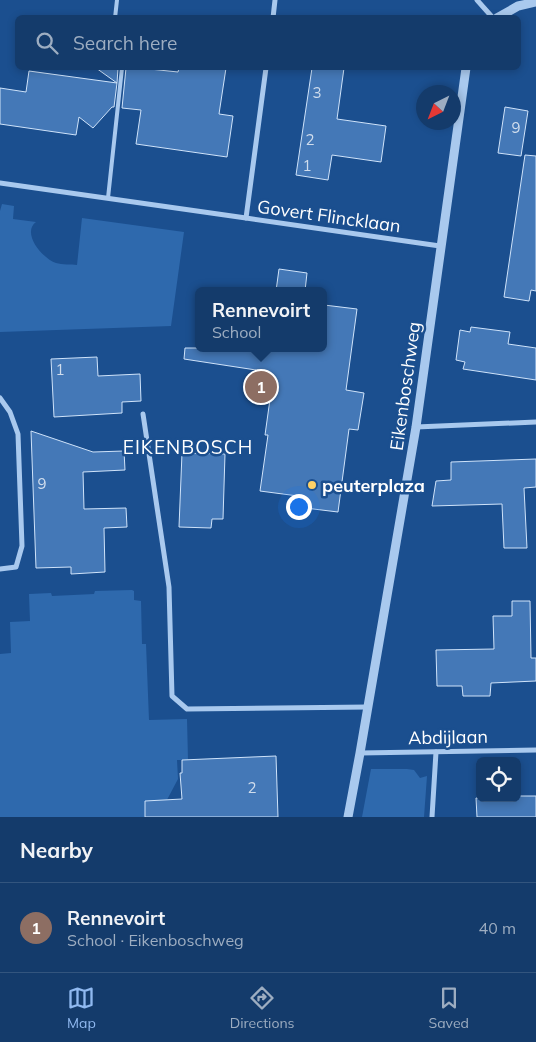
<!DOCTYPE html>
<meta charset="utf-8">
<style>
:root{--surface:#143b6b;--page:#1d4271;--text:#f1f3f6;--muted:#9dadc1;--line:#33557e;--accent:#90b9f0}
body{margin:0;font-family:Mulish,sans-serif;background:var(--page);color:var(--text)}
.controls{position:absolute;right:15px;bottom:15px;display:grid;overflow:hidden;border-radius:8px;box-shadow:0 2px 8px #0003}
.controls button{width:45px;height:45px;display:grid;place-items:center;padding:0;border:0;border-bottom:1px solid var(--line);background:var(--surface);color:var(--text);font:25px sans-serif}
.compass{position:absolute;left:416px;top:85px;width:45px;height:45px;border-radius:50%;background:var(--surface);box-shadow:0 2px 8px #0003;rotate:222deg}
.you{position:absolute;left:298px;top:506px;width:18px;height:18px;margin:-12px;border:4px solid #fff;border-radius:50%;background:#1a73e8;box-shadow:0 0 0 8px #1a73e833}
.badge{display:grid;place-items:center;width:32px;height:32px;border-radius:50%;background:var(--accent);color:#fff;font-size:16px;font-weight:700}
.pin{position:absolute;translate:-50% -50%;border:2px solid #fff;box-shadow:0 1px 5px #0006}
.popup{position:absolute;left:195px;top:287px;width:132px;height:65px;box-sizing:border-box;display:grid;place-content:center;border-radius:8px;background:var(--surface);filter:drop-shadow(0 1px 4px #0005);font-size:16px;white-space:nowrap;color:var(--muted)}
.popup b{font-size:19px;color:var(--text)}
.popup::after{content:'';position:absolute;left:50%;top:100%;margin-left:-10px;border:10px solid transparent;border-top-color:var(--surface)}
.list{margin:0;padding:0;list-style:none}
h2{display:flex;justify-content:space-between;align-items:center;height:65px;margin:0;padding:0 20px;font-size:21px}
h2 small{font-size:16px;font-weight:400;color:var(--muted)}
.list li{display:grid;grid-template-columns:32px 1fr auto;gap:15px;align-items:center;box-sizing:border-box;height:90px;padding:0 20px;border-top:1px solid var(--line)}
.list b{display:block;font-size:19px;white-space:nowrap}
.list p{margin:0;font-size:16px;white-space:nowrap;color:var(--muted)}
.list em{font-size:16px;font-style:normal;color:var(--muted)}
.icon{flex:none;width:28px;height:28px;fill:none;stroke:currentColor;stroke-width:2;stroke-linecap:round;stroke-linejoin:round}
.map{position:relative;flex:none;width:536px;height:817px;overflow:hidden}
.search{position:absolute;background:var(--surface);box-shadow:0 2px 8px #0003;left:15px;right:15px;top:15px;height:55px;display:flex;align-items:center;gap:12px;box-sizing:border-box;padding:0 18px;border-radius:8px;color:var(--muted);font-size:19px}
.sheet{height:155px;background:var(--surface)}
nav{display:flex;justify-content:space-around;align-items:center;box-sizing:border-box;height:70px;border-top:1px solid var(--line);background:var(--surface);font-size:14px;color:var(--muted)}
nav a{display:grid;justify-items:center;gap:2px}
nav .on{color:var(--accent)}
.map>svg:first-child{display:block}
.green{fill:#2e69ad}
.building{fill:#4478b7;stroke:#cfe3fa}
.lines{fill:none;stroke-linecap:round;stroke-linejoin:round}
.service{stroke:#a9c9ee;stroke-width:4}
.minor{stroke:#a9c9ee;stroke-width:5}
.tertiary{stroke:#a9c9ee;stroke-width:9}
.poi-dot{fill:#ffd166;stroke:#1b4f8f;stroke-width:2}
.labels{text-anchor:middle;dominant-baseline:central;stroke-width:5;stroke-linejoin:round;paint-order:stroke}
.number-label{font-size:15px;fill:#d0dded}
.street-label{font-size:18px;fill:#fff;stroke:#1b4f8f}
.poi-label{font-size:18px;font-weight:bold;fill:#fff;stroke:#1b4f8f;text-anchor:start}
.neighbourhood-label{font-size:19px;letter-spacing:1px;fill:#fff;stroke:#1b4f8f}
</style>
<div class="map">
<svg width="536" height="817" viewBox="0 0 536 817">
<rect width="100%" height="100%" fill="#1b4f8f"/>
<g class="green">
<path d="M2,204l12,2 -1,13 23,3c-15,11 7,37 20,41 6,2 15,1 21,2l5,-47 102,14 -13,94 -171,6v-121z"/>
<polygon points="132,590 134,591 134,600 141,601 142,644 146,644 149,720 187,719 188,760 177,760 178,779 160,813 160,817 0,817 0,654 11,653 10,622 30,621 29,594 51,593 52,596 94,594 95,591"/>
<polygon points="371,769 407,769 414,770 420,778 427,776 424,817 362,817"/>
</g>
<g class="building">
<polygon points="96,68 118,68 117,83"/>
<polygon points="126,68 140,68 178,72 179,68 226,68 219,114 233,116 227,157 136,144 141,110 122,108"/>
<polygon points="312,68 344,68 337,119 386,126 381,162 332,155 328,180 296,175"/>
<polygon points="29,71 117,83 114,107 112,107 93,128 79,117 76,135 0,124 0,88 26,92"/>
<polygon points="505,107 528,111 521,156 498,153"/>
<polygon points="525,155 536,156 536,291 531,290 529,301 504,297"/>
<polygon points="279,269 307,273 305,291 276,291"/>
<polygon points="324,305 357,309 346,390 364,393 358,430 349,429 338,512 297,507 298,496 260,491 268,435 265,435 271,392 254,389 256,370 184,359 185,348 324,348"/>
<polygon points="471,327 510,332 508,344 536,348 536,380 463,369 465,362 456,360 460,330 470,332"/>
<polygon points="97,357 98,376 140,374 141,401 122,402 122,413 54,417 51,359"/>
<polygon points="31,431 93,452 124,451 125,470 83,472 84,509 126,508 127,527 104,528 105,572 71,574 71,567 36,568"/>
<polygon points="182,453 225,454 223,519 212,519 211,528 179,527"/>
<polygon points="536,459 536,487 524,488 527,548 504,548 502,504 432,506 436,481 451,480 451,462"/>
<polygon points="512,601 530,601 531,658 536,658 536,681 491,683 490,696 463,696 462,686 437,686 436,650 494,649 493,616 512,616"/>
<polygon points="276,756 278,817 145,817 145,801 182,799 180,773 182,773 182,760"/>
<polygon points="517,796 536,796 536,817 477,817 476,798 517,798"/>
</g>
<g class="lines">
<g class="service">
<polyline points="115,18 117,0"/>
<polyline points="108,198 122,68"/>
</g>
<g class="minor">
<polyline points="477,0 493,18"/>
<polyline points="273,18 275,0"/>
<polyline points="266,68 246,218 440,246"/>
<polyline points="0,183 246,218"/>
<polyline points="0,398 10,412 18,434 22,546 16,567 0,569"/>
<polyline points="143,414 169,587 172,696 187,709 368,707"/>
<polyline points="416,427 536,422"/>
<polyline points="360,753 536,750"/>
<polyline points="432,817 436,752"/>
</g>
<g class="tertiary">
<polyline points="497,18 518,6 536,2"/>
<polyline points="348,817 360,753 416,427 466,68"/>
</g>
</g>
<circle class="poi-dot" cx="312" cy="485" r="5"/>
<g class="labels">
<g class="number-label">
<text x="317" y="92">3</text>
<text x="516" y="127">9</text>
<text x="310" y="139">2</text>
<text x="307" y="165">1</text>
<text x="60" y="369">1</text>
<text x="42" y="483">9</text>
<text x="252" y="787">2</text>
</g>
<g class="street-label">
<text transform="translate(329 216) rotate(8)">Govert Flincklaan</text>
<text transform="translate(405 386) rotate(-82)">Eikenboschweg</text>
<text transform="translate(448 737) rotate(-1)">Abdijlaan</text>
</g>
<g class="poi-label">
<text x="322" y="485">peuterplaza</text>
</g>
<g class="neighbourhood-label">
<text x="188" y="447">EIKENBOSCH</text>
</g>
</g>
</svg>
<div class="controls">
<button><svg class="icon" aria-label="locate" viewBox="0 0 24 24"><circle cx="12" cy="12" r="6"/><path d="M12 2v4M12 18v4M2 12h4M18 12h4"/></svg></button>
</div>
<svg class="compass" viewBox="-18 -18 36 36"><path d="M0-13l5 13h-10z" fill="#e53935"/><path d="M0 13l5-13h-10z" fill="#9dadc1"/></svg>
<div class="you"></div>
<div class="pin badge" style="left:261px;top:387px;background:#8d6e63">1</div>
<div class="popup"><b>Rennevoirt</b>School</div>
<div class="search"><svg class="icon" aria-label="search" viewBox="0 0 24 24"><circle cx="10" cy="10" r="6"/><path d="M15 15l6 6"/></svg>Search here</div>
</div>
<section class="sheet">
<h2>Nearby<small></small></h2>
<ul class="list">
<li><span class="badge" style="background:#8d6e63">1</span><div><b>Rennevoirt</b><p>School · Eikenboschweg</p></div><em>40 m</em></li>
</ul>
</section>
<nav>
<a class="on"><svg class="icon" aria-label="map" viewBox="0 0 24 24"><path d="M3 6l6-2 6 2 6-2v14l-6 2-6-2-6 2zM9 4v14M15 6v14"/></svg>Map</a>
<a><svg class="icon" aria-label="directions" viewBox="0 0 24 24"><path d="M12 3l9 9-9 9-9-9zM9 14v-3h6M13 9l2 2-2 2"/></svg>Directions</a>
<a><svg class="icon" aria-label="saved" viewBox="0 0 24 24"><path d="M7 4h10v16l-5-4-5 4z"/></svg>Saved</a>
</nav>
